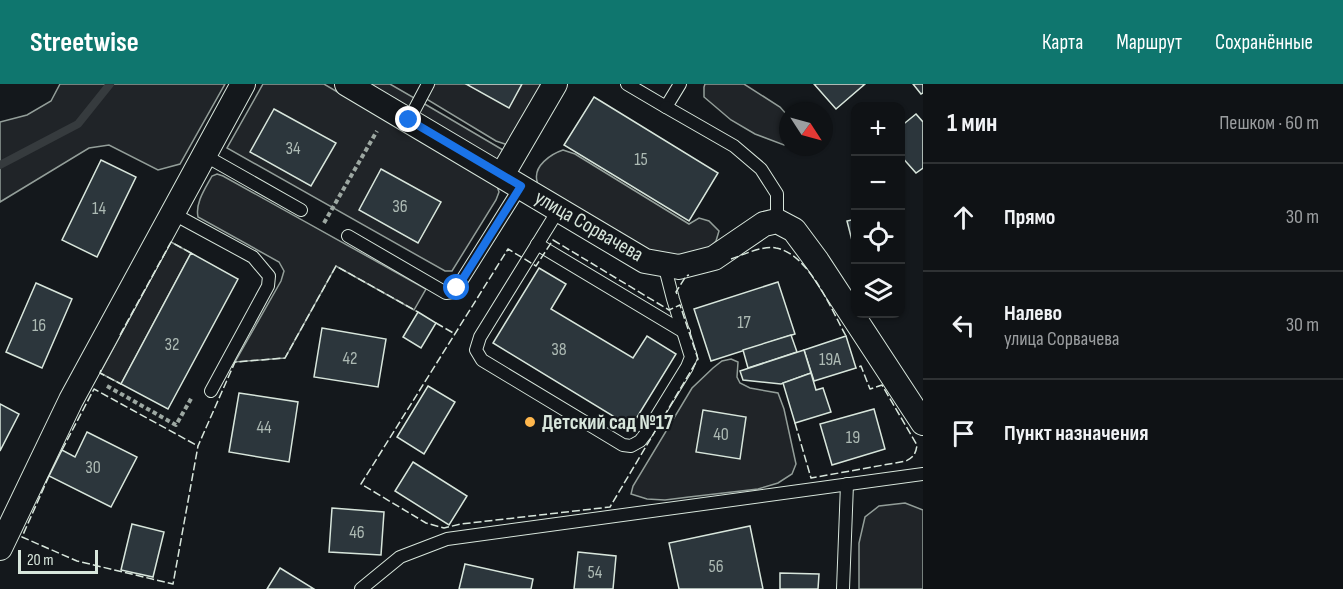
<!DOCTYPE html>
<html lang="ru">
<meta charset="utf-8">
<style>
:root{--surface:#0f1215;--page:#1d2022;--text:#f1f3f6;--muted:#9b9ea0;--line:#2f3234;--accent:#0f766e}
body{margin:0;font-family:"Sofia Sans Condensed",sans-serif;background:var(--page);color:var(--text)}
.controls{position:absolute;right:18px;top:18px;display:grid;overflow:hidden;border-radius:12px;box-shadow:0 2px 4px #0004}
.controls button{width:54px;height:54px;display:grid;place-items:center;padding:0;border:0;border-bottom:2px solid var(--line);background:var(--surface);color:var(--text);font:30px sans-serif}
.compass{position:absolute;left:779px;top:18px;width:54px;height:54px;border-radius:50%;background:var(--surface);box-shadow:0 2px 4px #0004;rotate:126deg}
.scale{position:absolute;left:18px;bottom:15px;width:80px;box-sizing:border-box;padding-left:6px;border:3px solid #d8e6dc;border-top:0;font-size:16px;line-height:21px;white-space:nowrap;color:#d8e6dc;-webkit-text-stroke:4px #14181c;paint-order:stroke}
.stop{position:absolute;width:18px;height:18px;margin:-14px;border:4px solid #1a73e8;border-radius:50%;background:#fff}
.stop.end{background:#1a73e8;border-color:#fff;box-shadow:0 2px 6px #0008}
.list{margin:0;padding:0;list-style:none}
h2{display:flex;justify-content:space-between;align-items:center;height:78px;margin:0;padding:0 24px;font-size:26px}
h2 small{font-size:20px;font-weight:400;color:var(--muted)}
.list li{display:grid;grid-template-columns:39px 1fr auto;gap:18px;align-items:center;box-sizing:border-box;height:108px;padding:0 24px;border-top:2px solid var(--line)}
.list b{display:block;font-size:22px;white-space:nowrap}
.list p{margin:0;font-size:20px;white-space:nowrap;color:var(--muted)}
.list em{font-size:20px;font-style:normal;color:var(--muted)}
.icon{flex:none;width:33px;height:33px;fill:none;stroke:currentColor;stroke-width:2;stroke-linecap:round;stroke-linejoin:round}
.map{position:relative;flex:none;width:923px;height:505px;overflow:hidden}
header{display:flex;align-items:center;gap:36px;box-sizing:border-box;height:84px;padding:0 30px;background:var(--accent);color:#fff}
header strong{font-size:28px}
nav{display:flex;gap:33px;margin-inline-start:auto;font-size:21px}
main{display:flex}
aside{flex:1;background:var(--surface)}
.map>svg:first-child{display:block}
.green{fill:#202428;stroke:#939e99;stroke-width:1.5}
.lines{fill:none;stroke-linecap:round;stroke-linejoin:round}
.stream{stroke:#363b3e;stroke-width:8}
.building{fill:#2c363c;stroke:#d8e6dc;stroke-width:1.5}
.service-casing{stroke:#d8e6dc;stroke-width:14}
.minor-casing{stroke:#d8e6dc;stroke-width:26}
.path{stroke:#9da8a2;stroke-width:4;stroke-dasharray:4.5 3;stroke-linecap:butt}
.service{stroke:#14181c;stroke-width:12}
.minor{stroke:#14181c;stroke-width:24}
.fence{stroke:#d8e6dc;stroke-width:1.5;stroke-dasharray:8 3;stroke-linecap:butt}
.route{stroke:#1a73e8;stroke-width:8}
.poi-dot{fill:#ffb74d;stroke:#14181c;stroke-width:2}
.labels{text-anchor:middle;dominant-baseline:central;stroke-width:4.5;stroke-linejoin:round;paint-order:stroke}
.number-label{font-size:18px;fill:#adbab4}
.street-label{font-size:21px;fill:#d8e6dc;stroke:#14181c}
.poi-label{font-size:21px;font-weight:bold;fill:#d8e6dc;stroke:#14181c;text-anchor:start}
</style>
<header>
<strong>Streetwise</strong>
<nav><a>Карта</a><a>Маршрут</a><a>Сохранённые</a></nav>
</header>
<main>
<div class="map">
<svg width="923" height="505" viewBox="0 0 923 505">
<rect width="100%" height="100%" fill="#14181c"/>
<g class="green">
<polygon points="60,0 225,0 180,80 158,86 109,61 89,64 0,118 0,38 27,31 51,17"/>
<polygon points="263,0 324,0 497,102 499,108 496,116 452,187 445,187 227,64"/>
<polygon points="357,0 390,0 416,15 408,27"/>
<polygon points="432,0 550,0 508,61 496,57 428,16 425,12"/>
<polygon points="705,0 744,0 780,23 788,32 788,59 784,61 755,50 731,36 704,13 704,3"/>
<polygon points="423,19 503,66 502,80 415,28"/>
<path d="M563,66l12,4 114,70 10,-6 10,3 10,10 -3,10 -9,10 -30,6 -32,-7 -104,-60c-2,-3 -4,-6 -4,-9 -4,-15 14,-27 26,-31z"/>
<path d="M217,90l6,2 203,113 -12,21 -78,-44 -51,92 -50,4 46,-81 3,-10 -5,-9 -81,-45c-3,-14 7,-28 14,-41z"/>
<polygon points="171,158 191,169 121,300 100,289"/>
<polygon points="731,275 738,278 737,293 740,299 750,304 778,309 784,325 796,380 792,390 778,399 758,405 689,413 665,416 647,415 631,410 633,402 692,304 713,284 722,277"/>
<polygon points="905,419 923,426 923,505 859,505 859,459 865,433 879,422"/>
</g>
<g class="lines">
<polyline class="stream" points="0,81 78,40 110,0"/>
</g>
<g class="building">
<polygon points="466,0 522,0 509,24"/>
<polygon points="814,0 865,0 836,25"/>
<polygon points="913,0 923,0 923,9 921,10"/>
<polygon points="594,13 718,89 689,137 564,61"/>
<polygon points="274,25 336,59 311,102 250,68"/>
<polygon points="916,30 923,38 923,84 916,89 900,71 900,43"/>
<polygon points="101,76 136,93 97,173 62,156"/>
<polygon points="381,85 441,118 418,159 359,126"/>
<polygon points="856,135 856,172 847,137"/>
<polygon points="191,169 238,195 168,325 121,300"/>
<polygon points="539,184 566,200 551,225 633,274 647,252 676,270 631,343 493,259"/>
<polygon points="778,198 795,250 711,277 694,225"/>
<polygon points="36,199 72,215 42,284 6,268"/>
<polygon points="418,228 436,239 421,264 403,253"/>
<polygon points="322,244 386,255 378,303 314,293"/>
<polygon points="791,251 797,268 748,284 743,266"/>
<polygon points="846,252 856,284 814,297 804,266"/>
<polygon points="804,266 811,289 781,300 743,296 740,287"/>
<polygon points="811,289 816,306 823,304 831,328 795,339 783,299"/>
<polygon points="428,302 455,318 424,370 397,353"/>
<polygon points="239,309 298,318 289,378 229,368"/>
<polygon points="0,320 19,330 0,367"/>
<polygon points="874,325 885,365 832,381 820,340"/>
<polygon points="703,326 746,333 740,375 696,368"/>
<polygon points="87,348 137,373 111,423 49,392 62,366 75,373"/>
<polygon points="413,378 467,412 449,441 395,407"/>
<polygon points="332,424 384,428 381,471 329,468"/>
<polygon points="132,440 164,448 153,493 121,486"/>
<polygon points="750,442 763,505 679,505 669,459"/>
<polygon points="578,468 616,472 613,505 574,505"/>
<polygon points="465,480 533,495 531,505 459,505"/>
<polygon points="280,484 314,505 267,505"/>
<polygon points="780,489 819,490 818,505 780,505"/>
</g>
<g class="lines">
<g class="service-casing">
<g id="service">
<polyline points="627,0 666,23 680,0"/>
<polyline points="666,23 734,62 761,85 777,110 777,137"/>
<polyline points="409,36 428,0"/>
<polyline points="204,71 301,126"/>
<polyline points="559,125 480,253 476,266 482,276 623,361 631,362 640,357 647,348 687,283 691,273 673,215 664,180"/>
<polyline points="172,129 253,173 269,192 268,202 211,307"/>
<polyline points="348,152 446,209 453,208 457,204 521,102"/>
<polyline points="537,160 684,248"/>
<polyline points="361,505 400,473 447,455 923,390"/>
<polyline points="843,505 847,400"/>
</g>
</g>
<g class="minor-casing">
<g id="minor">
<polyline points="347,0 645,177 679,183 714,174 764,140 777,137 794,146 817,177 923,339"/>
<polyline points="502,91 555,0"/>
<polyline points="0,464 71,316 243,0"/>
</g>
</g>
<g class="path">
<polyline points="324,139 377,47"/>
<polyline points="107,302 176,341 192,313"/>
</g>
<use href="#service" class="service"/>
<use href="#minor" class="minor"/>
<g class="fence">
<polygon points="553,156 669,226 680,221 698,275 610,423 461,440 444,444 426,439 361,400 508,165 536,182"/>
<path d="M731,175c12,-4 32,-14 45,-11 33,6 55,61 70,88"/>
<polyline points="677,210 676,208 686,192 689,191"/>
<polyline points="436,239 455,250"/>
<polyline points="120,251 171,158 191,169"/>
<polyline points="101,286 100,289 121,300"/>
<path d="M795,339l16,55 95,-17c8,-4 10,-8 11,-16l-35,-60 -12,4 -9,-23 -5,2"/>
<polyline points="62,366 94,305 198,362"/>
<polyline points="49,392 22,453 77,477 173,500 198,362 235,278 285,274 336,182 418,228"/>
</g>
</g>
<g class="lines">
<polyline class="route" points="409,36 521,102 457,204"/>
</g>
<circle class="poi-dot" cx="530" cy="338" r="6"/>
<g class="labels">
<g class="number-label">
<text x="293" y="64">34</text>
<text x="641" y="75">15</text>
<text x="400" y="122">36</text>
<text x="99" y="124">14</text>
<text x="744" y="238">17</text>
<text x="39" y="241">16</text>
<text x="172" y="260">32</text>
<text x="559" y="265">38</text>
<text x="350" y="274">42</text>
<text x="830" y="275">19А</text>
<text x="264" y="343">44</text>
<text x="721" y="350">40</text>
<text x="853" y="353">19</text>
<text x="93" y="383">30</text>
<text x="357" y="448">46</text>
<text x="716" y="482">56</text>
<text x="595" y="488">54</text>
</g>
<g class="street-label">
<text transform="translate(589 142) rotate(30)">улица Сорвачева</text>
</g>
<g class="poi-label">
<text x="542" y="338">Детский сад №17</text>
</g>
</g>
</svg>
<div class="controls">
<button>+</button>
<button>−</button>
<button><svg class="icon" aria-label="locate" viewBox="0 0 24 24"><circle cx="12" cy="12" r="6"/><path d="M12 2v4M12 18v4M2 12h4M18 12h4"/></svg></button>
<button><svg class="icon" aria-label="layers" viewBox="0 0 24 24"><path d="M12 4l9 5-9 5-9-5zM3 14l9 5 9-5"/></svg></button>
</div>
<svg class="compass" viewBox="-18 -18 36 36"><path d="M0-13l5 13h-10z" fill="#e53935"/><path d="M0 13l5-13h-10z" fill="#9b9ea0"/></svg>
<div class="scale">20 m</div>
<div class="stop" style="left:457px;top:204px"></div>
<div class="stop end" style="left:409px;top:36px"></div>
</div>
<aside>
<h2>1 мин<small>Пешком · 60 m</small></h2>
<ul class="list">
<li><svg class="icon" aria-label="ahead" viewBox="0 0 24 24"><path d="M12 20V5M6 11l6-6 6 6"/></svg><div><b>Прямо</b></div><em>30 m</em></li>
<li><svg class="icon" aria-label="left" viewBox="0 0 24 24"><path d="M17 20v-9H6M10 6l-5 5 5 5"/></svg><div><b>Налево</b><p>улица Сорвачева</p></div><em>30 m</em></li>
<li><svg class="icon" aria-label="arrive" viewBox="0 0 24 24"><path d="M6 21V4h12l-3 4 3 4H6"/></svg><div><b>Пункт назначения</b></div></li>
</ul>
</aside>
</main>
